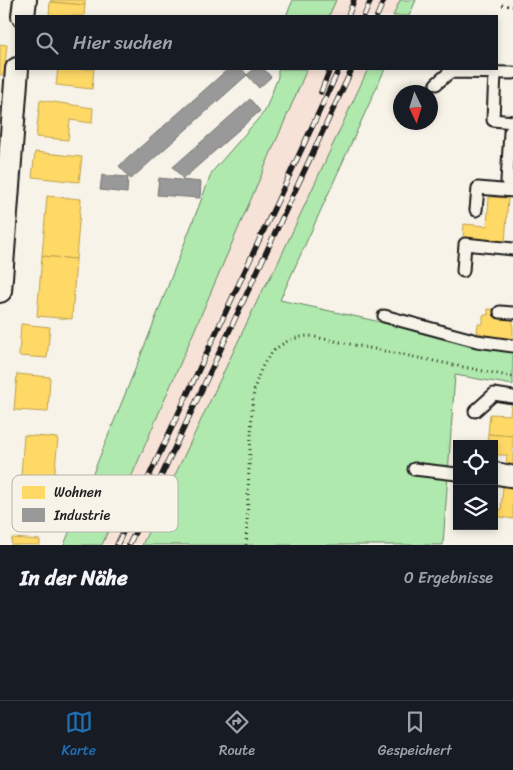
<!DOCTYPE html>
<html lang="de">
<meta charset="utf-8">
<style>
:root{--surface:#171b24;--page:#242831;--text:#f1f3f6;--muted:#9ea1a6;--line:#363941;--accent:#1f6fb2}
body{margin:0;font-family:Sriracha,sans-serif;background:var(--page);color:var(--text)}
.controls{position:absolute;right:15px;bottom:15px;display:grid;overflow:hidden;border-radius:0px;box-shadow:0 2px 8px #0003}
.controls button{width:45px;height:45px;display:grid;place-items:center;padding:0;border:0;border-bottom:1px solid var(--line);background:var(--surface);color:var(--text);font:25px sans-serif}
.compass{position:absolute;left:393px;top:85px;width:45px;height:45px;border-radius:50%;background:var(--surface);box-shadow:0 2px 8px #0003;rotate:176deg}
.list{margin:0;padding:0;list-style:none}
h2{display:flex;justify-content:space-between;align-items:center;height:65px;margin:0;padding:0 20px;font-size:21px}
h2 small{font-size:16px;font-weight:400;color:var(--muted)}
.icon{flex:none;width:28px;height:28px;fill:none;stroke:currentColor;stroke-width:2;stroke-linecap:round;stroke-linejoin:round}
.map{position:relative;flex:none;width:513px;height:545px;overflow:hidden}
.search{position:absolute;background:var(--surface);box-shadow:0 2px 8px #0003;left:15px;right:15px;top:15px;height:55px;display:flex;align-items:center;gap:12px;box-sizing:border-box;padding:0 18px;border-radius:0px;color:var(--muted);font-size:19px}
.sheet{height:155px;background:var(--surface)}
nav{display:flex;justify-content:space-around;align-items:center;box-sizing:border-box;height:70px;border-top:1px solid var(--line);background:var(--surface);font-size:14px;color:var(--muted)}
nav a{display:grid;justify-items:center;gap:2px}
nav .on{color:var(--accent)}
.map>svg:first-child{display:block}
.built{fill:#f7e2d8}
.green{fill:#b0e9ad;stroke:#668264}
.homes{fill:#ffd966;stroke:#bba050}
.industry{fill:#999;stroke:#747474}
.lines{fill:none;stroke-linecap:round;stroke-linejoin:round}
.lane-casing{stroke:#1c1c1c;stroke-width:15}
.street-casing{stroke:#1c1c1c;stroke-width:26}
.path{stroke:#1c1c1c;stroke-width:3;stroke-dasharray:1 4;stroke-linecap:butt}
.lane{stroke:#f7f3e8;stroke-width:11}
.street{stroke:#f7f3e8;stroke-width:22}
.rail-casing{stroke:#1c1c1c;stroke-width:5.5}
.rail{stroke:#f7f3e8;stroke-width:4;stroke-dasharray:11;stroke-linecap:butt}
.key{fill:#f7f3e8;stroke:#b5b2ab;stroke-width:1}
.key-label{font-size:14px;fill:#1c1c1c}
</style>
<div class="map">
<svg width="513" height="545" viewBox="0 0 513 545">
<rect width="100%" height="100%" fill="#f7f3e8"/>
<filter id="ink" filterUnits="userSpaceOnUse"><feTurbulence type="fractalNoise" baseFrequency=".02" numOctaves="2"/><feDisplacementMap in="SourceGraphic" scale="10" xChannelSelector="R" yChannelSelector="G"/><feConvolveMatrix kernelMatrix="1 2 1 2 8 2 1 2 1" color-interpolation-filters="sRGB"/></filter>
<g filter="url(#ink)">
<g class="built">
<polygon points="336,0 400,0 393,16 329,16"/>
<polygon points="307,69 368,69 276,267 260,295 142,545 102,545"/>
</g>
<g class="green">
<polygon points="293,0 336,0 329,16 286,16"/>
<polygon points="400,0 416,0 409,16 393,16"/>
<polygon points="278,69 307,69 102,545 64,545 149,335 212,172 265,111 278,77"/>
<polygon points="368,69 385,69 280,300 513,351 513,385 455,375 443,545 142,545 260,295 276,267"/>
</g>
<g class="homes">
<polygon points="51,0 85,0 85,5 50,2"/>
<polygon points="50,2 85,5 84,16 49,16"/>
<polygon points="0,44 7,45 4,75 0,75"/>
<polygon points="58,69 94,69 92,89 56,85"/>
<polygon points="40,100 93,108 92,123 70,120 68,140 36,137"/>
<polygon points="35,152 82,157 79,182 32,177"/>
<polygon points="47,196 81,199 76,259 42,256"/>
<polygon points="489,197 508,198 505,244 463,238 464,224 487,226"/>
<polygon points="42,256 76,259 72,319 37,316"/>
<polygon points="488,309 501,310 513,317 513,343 482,338 482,333 477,333 478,324 483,324 483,315 488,315"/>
<polygon points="21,324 50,327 47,358 19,356"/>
<polygon points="17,374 50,377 48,412 14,410"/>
<polygon points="511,406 513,406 513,436 488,434 490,414 510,415"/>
<polygon points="488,434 513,436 513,466 506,465 507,455 494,455 494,444 487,444"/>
<polygon points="24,435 58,438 54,479 21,476"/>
<polygon points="503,485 513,486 513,519 494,516 494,509 501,510"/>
<polygon points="12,538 40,540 40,545 11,545"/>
</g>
<g class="industry">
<polygon points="228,69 242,69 247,75 131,179 119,166"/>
<polygon points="254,69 264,69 271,77 259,88 247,75"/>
<polygon points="250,99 260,111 183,179 173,167"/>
<polygon points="102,175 128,177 127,193 100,190"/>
<polygon points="159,178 201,182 200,198 157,195"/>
</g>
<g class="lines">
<g class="lane-casing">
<g id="lane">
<polyline points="495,72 493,120 513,122"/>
<polyline points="436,84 450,72 513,73"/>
<polyline points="513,132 510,132 507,181 513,181"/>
<polyline points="476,210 478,188 513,191"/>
<polyline points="463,271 465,244 513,249"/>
<polyline points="500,312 513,313"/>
<polyline points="384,316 477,341 513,346"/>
<polyline points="475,411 494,394 513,397"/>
<polyline points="494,468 513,472"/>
<polyline points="414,469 457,474"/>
<polyline points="494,478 513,481"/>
</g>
</g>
<g class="street-casing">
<g id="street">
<polyline points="23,16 25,0"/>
<polyline points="0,291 17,69"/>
</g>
</g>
<g class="path">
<polyline points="502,5 513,6"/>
<path d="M246,545c2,-36 2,-72 5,-108 1,-22 0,-45 9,-65 9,-22 26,-35 50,-36l203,41"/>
</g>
<use href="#lane" class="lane"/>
<use href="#street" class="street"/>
<g class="rail-casing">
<g id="rail">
<polyline points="348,16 354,0"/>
<polyline points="364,16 371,0"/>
<polyline points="377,16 384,0"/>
<polyline points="321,92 330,69"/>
<polyline points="117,545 339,69"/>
<polyline points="129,545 352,69"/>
</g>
</g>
<use href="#rail" class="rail"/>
</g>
</g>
<rect x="12" y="475" width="166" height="57" rx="8" class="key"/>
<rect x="22" y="486" width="23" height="13" fill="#ffd966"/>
<rect x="22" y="508" width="23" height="14" fill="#999"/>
<g class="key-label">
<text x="54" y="497">Wohnen</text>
<text x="54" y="520">Industrie</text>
</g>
</svg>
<div class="controls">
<button><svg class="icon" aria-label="locate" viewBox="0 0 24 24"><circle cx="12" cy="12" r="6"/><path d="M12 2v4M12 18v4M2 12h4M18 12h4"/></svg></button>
<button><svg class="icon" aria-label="layers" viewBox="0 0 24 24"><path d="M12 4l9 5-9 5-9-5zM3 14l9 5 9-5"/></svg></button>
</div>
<svg class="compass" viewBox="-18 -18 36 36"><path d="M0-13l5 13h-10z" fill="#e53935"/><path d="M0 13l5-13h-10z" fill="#9ea1a6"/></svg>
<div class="search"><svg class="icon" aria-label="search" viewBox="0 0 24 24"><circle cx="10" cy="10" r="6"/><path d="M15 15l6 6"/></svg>Hier suchen</div>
</div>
<section class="sheet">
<h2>In der Nähe<small>0 Ergebnisse</small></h2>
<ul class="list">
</ul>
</section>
<nav>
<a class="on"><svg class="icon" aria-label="map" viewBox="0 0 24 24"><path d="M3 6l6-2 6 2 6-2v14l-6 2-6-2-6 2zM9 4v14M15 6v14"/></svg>Karte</a>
<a><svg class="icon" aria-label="directions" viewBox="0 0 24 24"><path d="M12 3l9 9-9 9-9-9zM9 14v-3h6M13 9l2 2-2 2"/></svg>Route</a>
<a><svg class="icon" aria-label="saved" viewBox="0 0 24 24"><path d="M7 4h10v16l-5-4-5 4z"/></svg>Gespeichert</a>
</nav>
